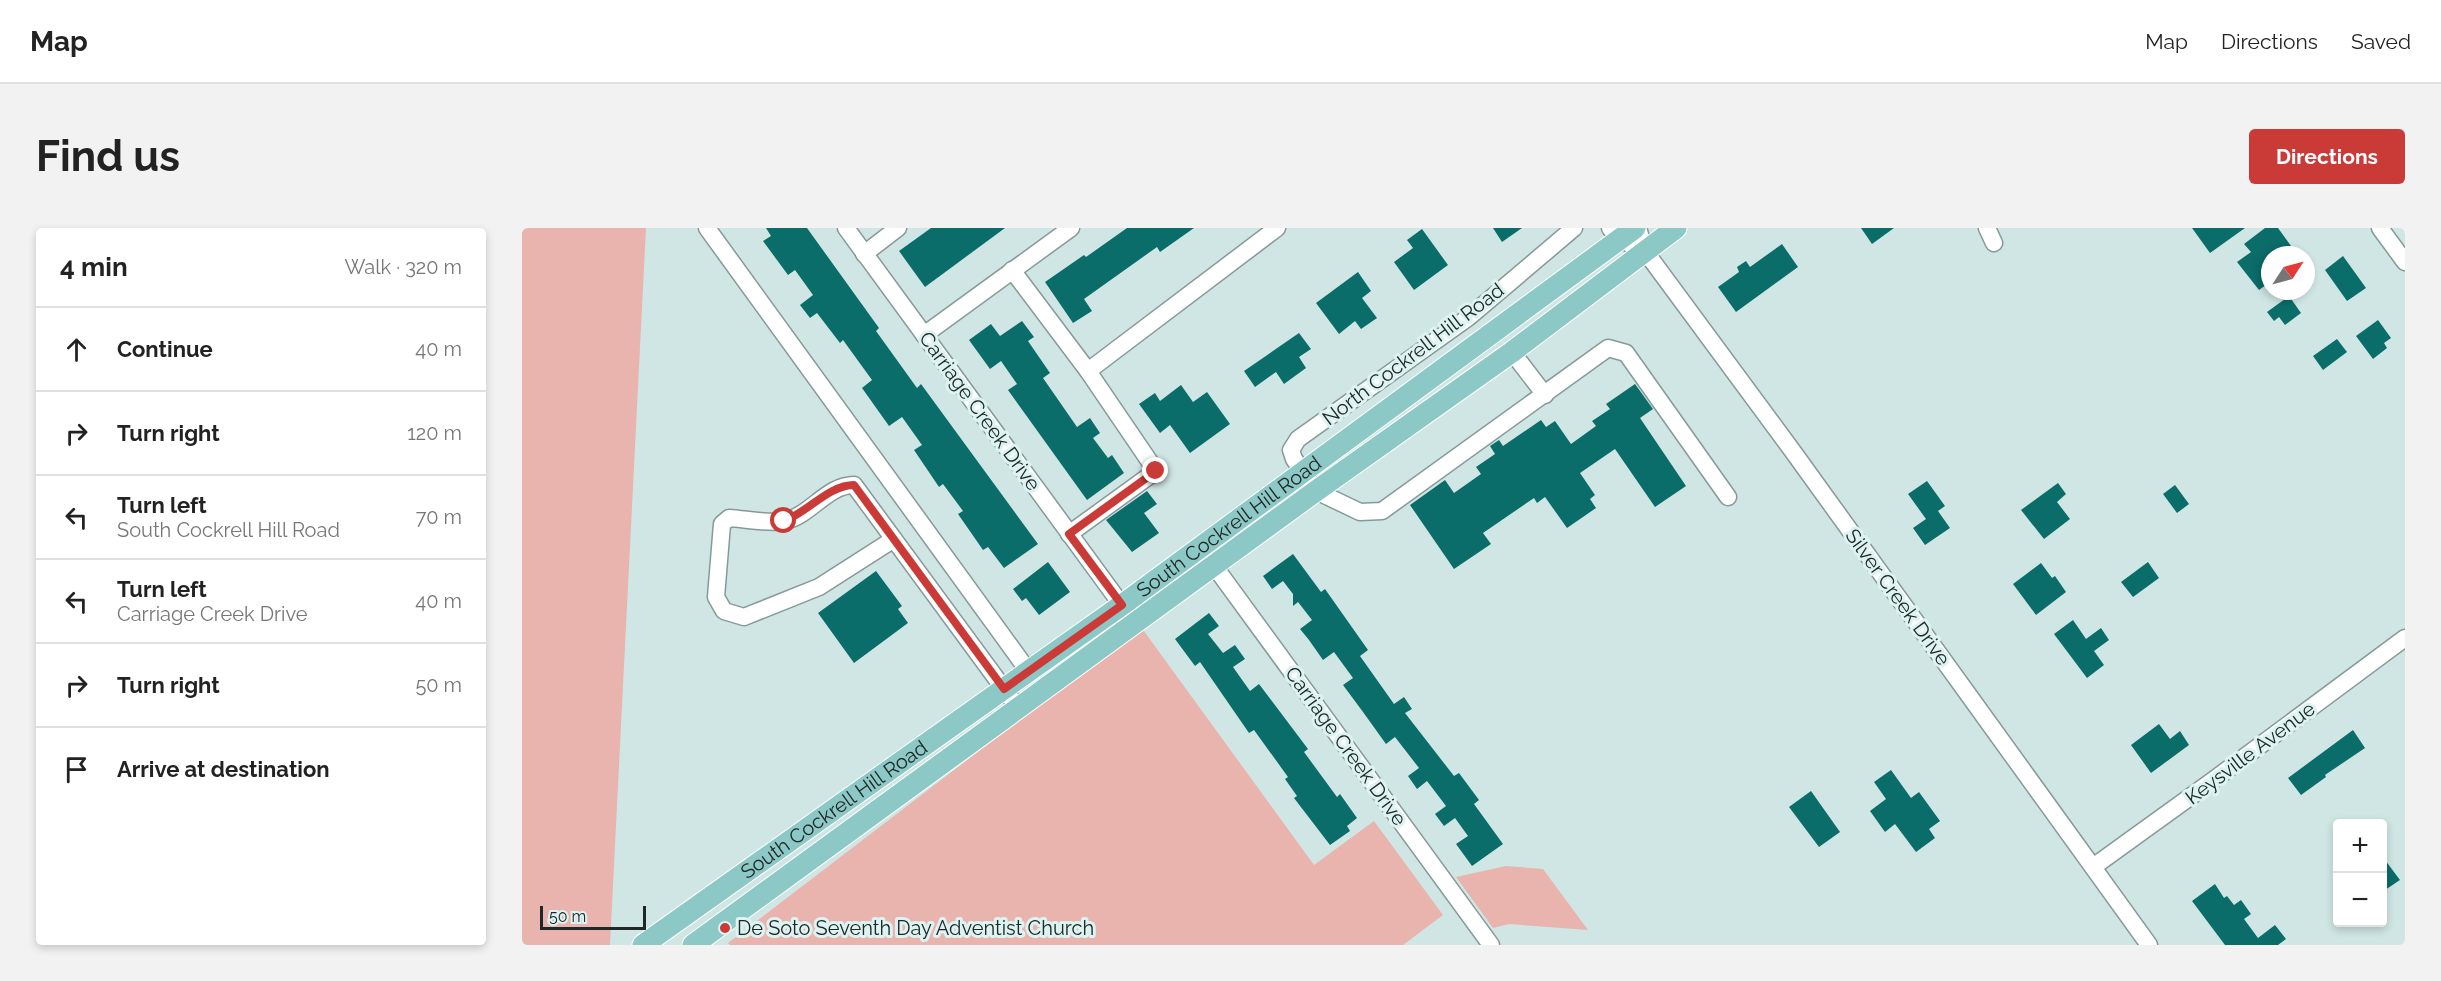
<!DOCTYPE html>
<meta charset="utf-8">
<style>
:root{--surface:#fff;--page:#f2f2f2;--text:#222;--muted:#767676;--line:#e0e0e0;--accent:#ca3b38}
body{margin:0;font-family:Raleway,sans-serif;background:var(--page);color:var(--text)}
.controls{position:absolute;right:18px;bottom:18px;display:grid;overflow:hidden;border-radius:6px;box-shadow:0 3px 9px #0003}
.controls button{width:54px;height:54px;display:grid;place-items:center;padding:0;border:0;border-bottom:2px solid var(--line);background:var(--surface);color:var(--text);font:30px sans-serif}
.compass{position:absolute;left:1739px;top:18px;width:54px;height:54px;border-radius:50%;background:var(--surface);box-shadow:0 3px 9px #0003;rotate:54deg}
.scale{position:absolute;left:18px;bottom:15px;width:106px;box-sizing:border-box;padding-left:6px;border:3px solid #202827;border-top:0;font-size:16px;line-height:21px;white-space:nowrap;color:#202827;-webkit-text-stroke:4px #ddf3f2;paint-order:stroke}
.stop{position:absolute;width:18px;height:18px;margin:-14px;border:4px solid #ca3b38;border-radius:50%;background:#fff}
.stop.end{background:#ca3b38;border-color:#fff;box-shadow:0 2px 6px #0008}
.list{margin:0;padding:0;list-style:none}
h2{display:flex;justify-content:space-between;align-items:center;height:78px;margin:0;padding:0 24px;font-size:26px}
h2 small{font-size:20px;font-weight:400;color:var(--muted)}
.list li{display:grid;grid-template-columns:39px 1fr auto;gap:18px;align-items:center;box-sizing:border-box;height:84px;padding:0 24px;border-top:2px solid var(--line)}
.list b{display:block;font-size:22px;white-space:nowrap}
.list p{margin:0;font-size:20px;white-space:nowrap;color:var(--muted)}
.list em{font-size:20px;font-style:normal;color:var(--muted)}
.icon{flex:none;width:33px;height:33px;fill:none;stroke:currentColor;stroke-width:2;stroke-linecap:round;stroke-linejoin:round}
.map{position:relative;flex:none;width:1883px;height:717px;overflow:hidden;border-radius:6px}
header{display:flex;align-items:center;gap:36px;box-sizing:border-box;height:84px;padding:0 30px;background:var(--surface);border-bottom:2px solid var(--line)}
header strong{font-size:28px}
nav{display:flex;gap:33px;margin-inline-start:auto;font-size:21px}
.intro{display:flex;align-items:center;justify-content:space-between;box-sizing:border-box;height:144px;padding:0 36px}
h1{margin:0;font-size:42px}
.button{padding:15px 27px;border-radius:6px;background:var(--accent);color:#fff;font-size:21px;font-weight:700}
main{display:flex;gap:36px;padding:0 36px}
aside{flex:1;background:var(--surface);border-radius:6px;box-shadow:0 3px 9px #0003}
.map>svg:first-child{display:block}
.green{fill:#e9b4ae}
.building{fill:#0b6d69}
.lines{fill:none;stroke-linecap:round;stroke-linejoin:round}
.minor-casing{stroke:#859a98;stroke-width:19}
.major-casing{stroke:#fff;stroke-width:23}
.minor{stroke:#fff;stroke-width:16}
.major{stroke:#8cc8c5;stroke-width:21}
.route{stroke:#ca3b38;stroke-width:8}
.poi-dot{fill:#ca3b38;stroke:#ddf3f2;stroke-width:2}
.labels{text-anchor:middle;dominant-baseline:central;stroke-width:6;stroke-linejoin:round;paint-order:stroke}
.street-label{font-size:20px;fill:#202827;stroke:#ddf3f2}
.poi-label{font-size:20px;fill:#202827;stroke:#ddf3f2;text-anchor:start}
</style>
<header>
<strong>Map</strong>
<nav><a>Map</a><a>Directions</a><a>Saved</a></nav>
</header>
<div class="intro"><h1>Find us</h1><a class="button">Directions</a></div>
<main>
<aside>
<h2>4 min<small>Walk · 320 m</small></h2>
<ul class="list">
<li><svg class="icon" aria-label="ahead" viewBox="0 0 24 24"><path d="M12 20V5M6 11l6-6 6 6"/></svg><div><b>Continue</b></div><em>40 m</em></li>
<li><svg class="icon" aria-label="right" viewBox="0 0 24 24"><path d="M7 20v-9h11M14 6l5 5-5 5"/></svg><div><b>Turn right</b></div><em>120 m</em></li>
<li><svg class="icon" aria-label="left" viewBox="0 0 24 24"><path d="M17 20v-9H6M10 6l-5 5 5 5"/></svg><div><b>Turn left</b><p>South Cockrell Hill Road</p></div><em>70 m</em></li>
<li><svg class="icon" aria-label="left" viewBox="0 0 24 24"><path d="M17 20v-9H6M10 6l-5 5 5 5"/></svg><div><b>Turn left</b><p>Carriage Creek Drive</p></div><em>40 m</em></li>
<li><svg class="icon" aria-label="right" viewBox="0 0 24 24"><path d="M7 20v-9h11M14 6l5 5-5 5"/></svg><div><b>Turn right</b></div><em>50 m</em></li>
<li><svg class="icon" aria-label="arrive" viewBox="0 0 24 24"><path d="M6 21V4h12l-3 4 3 4H6"/></svg><div><b>Arrive at destination</b></div></li>
</ul>
</aside>
<div class="map">
<svg width="1883" height="717" viewBox="0 0 1883 717">
<rect width="100%" height="100%" fill="#d0e6e4"/>
<g class="green">
<polygon points="0,0 124,0 88,717 0,717"/>
<polygon points="619,399 792,637 852,593 921,687 881,717 208,717 206,715"/>
<polygon points="984,638 1021,641 1066,702 987,696 971,700 934,649"/>
</g>
<g class="building">
<polygon points="244,0 285,0 357,100 354,103 395,160 399,156 516,316 482,340 466,319 461,322 436,286 441,283 421,256 417,259 392,222 400,217 380,189 367,198 340,160 350,152 321,112 318,115 295,85 288,90 278,77 291,67 273,42 266,47 241,13 249,8"/>
<polygon points="409,0 483,0 403,59 377,23"/>
<polygon points="605,0 672,0 638,24 635,19 562,71 570,83 551,95 523,54 562,27 564,29"/>
<polygon points="971,0 1000,0 980,14"/>
<polygon points="1339,0 1372,0 1350,16"/>
<polygon points="1670,0 1723,0 1688,25"/>
<polygon points="1743,0 1756,0 1769,18 1758,27 1748,27 1748,34 1741,40 1748,48 1748,54 1737,62 1715,34 1729,24 1722,16"/>
<polygon points="900,1 926,37 892,62 872,34 891,20 885,12"/>
<polygon points="1260,16 1276,39 1214,84 1196,59 1217,44 1215,39 1224,33 1228,39"/>
<polygon points="1821,28 1844,60 1825,73 1803,42"/>
<polygon points="836,44 849,63 840,70 855,90 839,101 833,93 817,106 794,75"/>
<polygon points="1767,68 1779,85 1763,97 1757,89 1752,93 1745,84"/>
<polygon points="1856,92 1869,110 1862,115 1865,120 1851,131 1834,108"/>
<polygon points="500,93 512,109 506,113 528,145 521,150 537,173 555,199 568,190 578,205 571,210 586,230 590,227 602,245 565,272 486,162 495,156 479,133 468,141 447,112 469,96 478,108"/>
<polygon points="777,105 789,121 777,129 784,140 762,156 754,144 733,159 722,143"/>
<polygon points="1815,111 1825,124 1801,142 1791,128"/>
<polygon points="1113,156 1131,181 1118,190 1164,258 1133,279 1093,221 1058,245 1073,267 1068,271 1074,280 1045,300 1023,269 1015,275 1012,270 961,305 969,316 932,341 888,277 923,252 932,265 959,246 954,239 973,226 968,218 977,212 981,218 1019,192 1024,199 1033,193 1049,216 1074,198 1070,193 1088,181 1084,176"/>
<polygon points="659,157 671,174 685,164 708,196 668,225 648,197 638,205 617,176 633,165 638,173"/>
<polygon points="1405,253 1423,278 1416,283 1428,300 1403,317 1391,300 1404,291 1386,266"/>
<polygon points="1536,255 1544,266 1535,274 1548,291 1522,311 1499,282"/>
<polygon points="1653,257 1667,276 1655,285 1641,266"/>
<polygon points="625,263 635,276 622,285 637,305 610,324 584,292"/>
<polygon points="771,326 799,364 803,361 846,422 838,428 872,476 882,469 890,481 883,485 932,548 937,545 957,572 952,576 981,616 950,638 934,616 946,608 933,590 922,598 913,586 924,578 905,553 895,561 886,548 897,540 873,509 864,516 841,484 821,457 831,450 812,424 801,432 787,412 778,401 790,392 776,374 771,378 771,366 761,353 750,361 741,348"/>
<polygon points="526,334 548,364 517,387 504,370 500,373 491,361"/>
<polygon points="1626,334 1637,350 1611,369 1599,354"/>
<polygon points="1519,335 1530,350 1533,348 1544,364 1514,387 1491,356"/>
<polygon points="354,343 380,378 376,381 386,395 332,435 296,385"/>
<polygon points="687,385 697,398 686,406 701,425 713,417 723,431 711,439 728,463 737,456 786,521 782,524 815,569 818,566 835,590 825,598 828,603 808,617 772,570 775,568 763,551 766,549 732,502 727,505 678,434 673,438 653,411"/>
<polygon points="1551,392 1564,411 1579,400 1587,412 1572,423 1582,437 1565,450 1532,406"/>
<polygon points="1637,496 1648,511 1658,503 1667,517 1629,545 1609,517"/>
<polygon points="1831,502 1843,520 1803,547 1804,549 1779,567 1766,550"/>
<polygon points="1369,542 1389,570 1397,564 1418,593 1407,601 1413,610 1394,624 1373,596 1363,604 1348,583 1364,571 1352,554"/>
<polygon points="1289,563 1318,604 1297,619 1267,579"/>
<polygon points="1860,628 1878,652 1860,664"/>
<polygon points="1693,656 1702,670 1705,668 1712,677 1719,672 1729,686 1722,691 1736,710 1753,697 1764,711 1756,717 1703,717 1670,673"/>
</g>
<g class="lines">
<g class="minor-casing">
<g id="minor">
<polyline points="185,0 507,444"/>
<polyline points="324,0 607,387"/>
<polyline points="1052,0 947,89 776,211 769,222 772,231 794,263 838,284 860,283 1086,120 1104,125 1206,269"/>
<polyline points="1088,0 1098,11 1108,16"/>
<polyline points="1116,0 1123,23 1272,225 1627,717"/>
<polyline points="1465,0 1472,15"/>
<polyline points="1858,0 1883,34"/>
<polyline points="342,26 376,0"/>
<polyline points="490,42 566,143 634,243 547,306"/>
<polyline points="402,107 549,0"/>
<polyline points="990,124 1023,167"/>
<polyline points="566,143 755,0"/>
<path d="M372,311l-75,48 -75,30 -20,-6 -8,-14 6,-73 7,-6c17,1 39,6 56,3 26,-6 42,-36 69,-36l164,223"/>
<polyline points="685,328 969,717"/>
<polyline points="1571,639 1686,556 1883,410"/>
</g>
</g>
<g class="major-casing">
<g id="major">
<path id="s1" d="M121,717l479,-340 513,-377"/>
<polyline points="171,717 794,263 990,124 1154,0"/>
</g>
</g>
<use href="#minor" class="minor"/>
<use href="#major" class="major"/>
</g>
<g class="lines">
<path class="route" d="M262,293c24,-9 45,-36 70,-36l150,204 118,-84 -53,-71 87,-63"/>
</g>
<circle class="poi-dot" cx="203" cy="700" r="6"/>
<g class="labels">
<g class="street-label">
<text transform="translate(891 126) rotate(-37)">North Cockrell Hill Road</text>
<text transform="translate(458 183) rotate(54)">Carriage Creek Drive</text>
<text stroke="none"><textPath href="#s1" startOffset="720">South Cockrell Hill Road</textPath></text>
<text transform="translate(1376 369) rotate(54)">Silver Creek Drive</text>
<text transform="translate(824 518) rotate(54)">Carriage Creek Drive</text>
<text transform="translate(1728 525) rotate(-37)">Keysville Avenue</text>
<text stroke="none"><textPath href="#s1" startOffset="234">South Cockrell Hill Road</textPath></text>
</g>
<g class="poi-label">
<text x="215" y="700">De Soto Seventh Day Adventist Church</text>
</g>
</g>
</svg>
<div class="controls">
<button>+</button>
<button>−</button>
</div>
<svg class="compass" viewBox="-18 -18 36 36"><path d="M0-13l5 13h-10z" fill="#e53935"/><path d="M0 13l5-13h-10z" fill="#767676"/></svg>
<div class="scale">50 m</div>
<div class="stop" style="left:262px;top:293px"></div>
<div class="stop end" style="left:634px;top:243px"></div>
</div>
</main>
